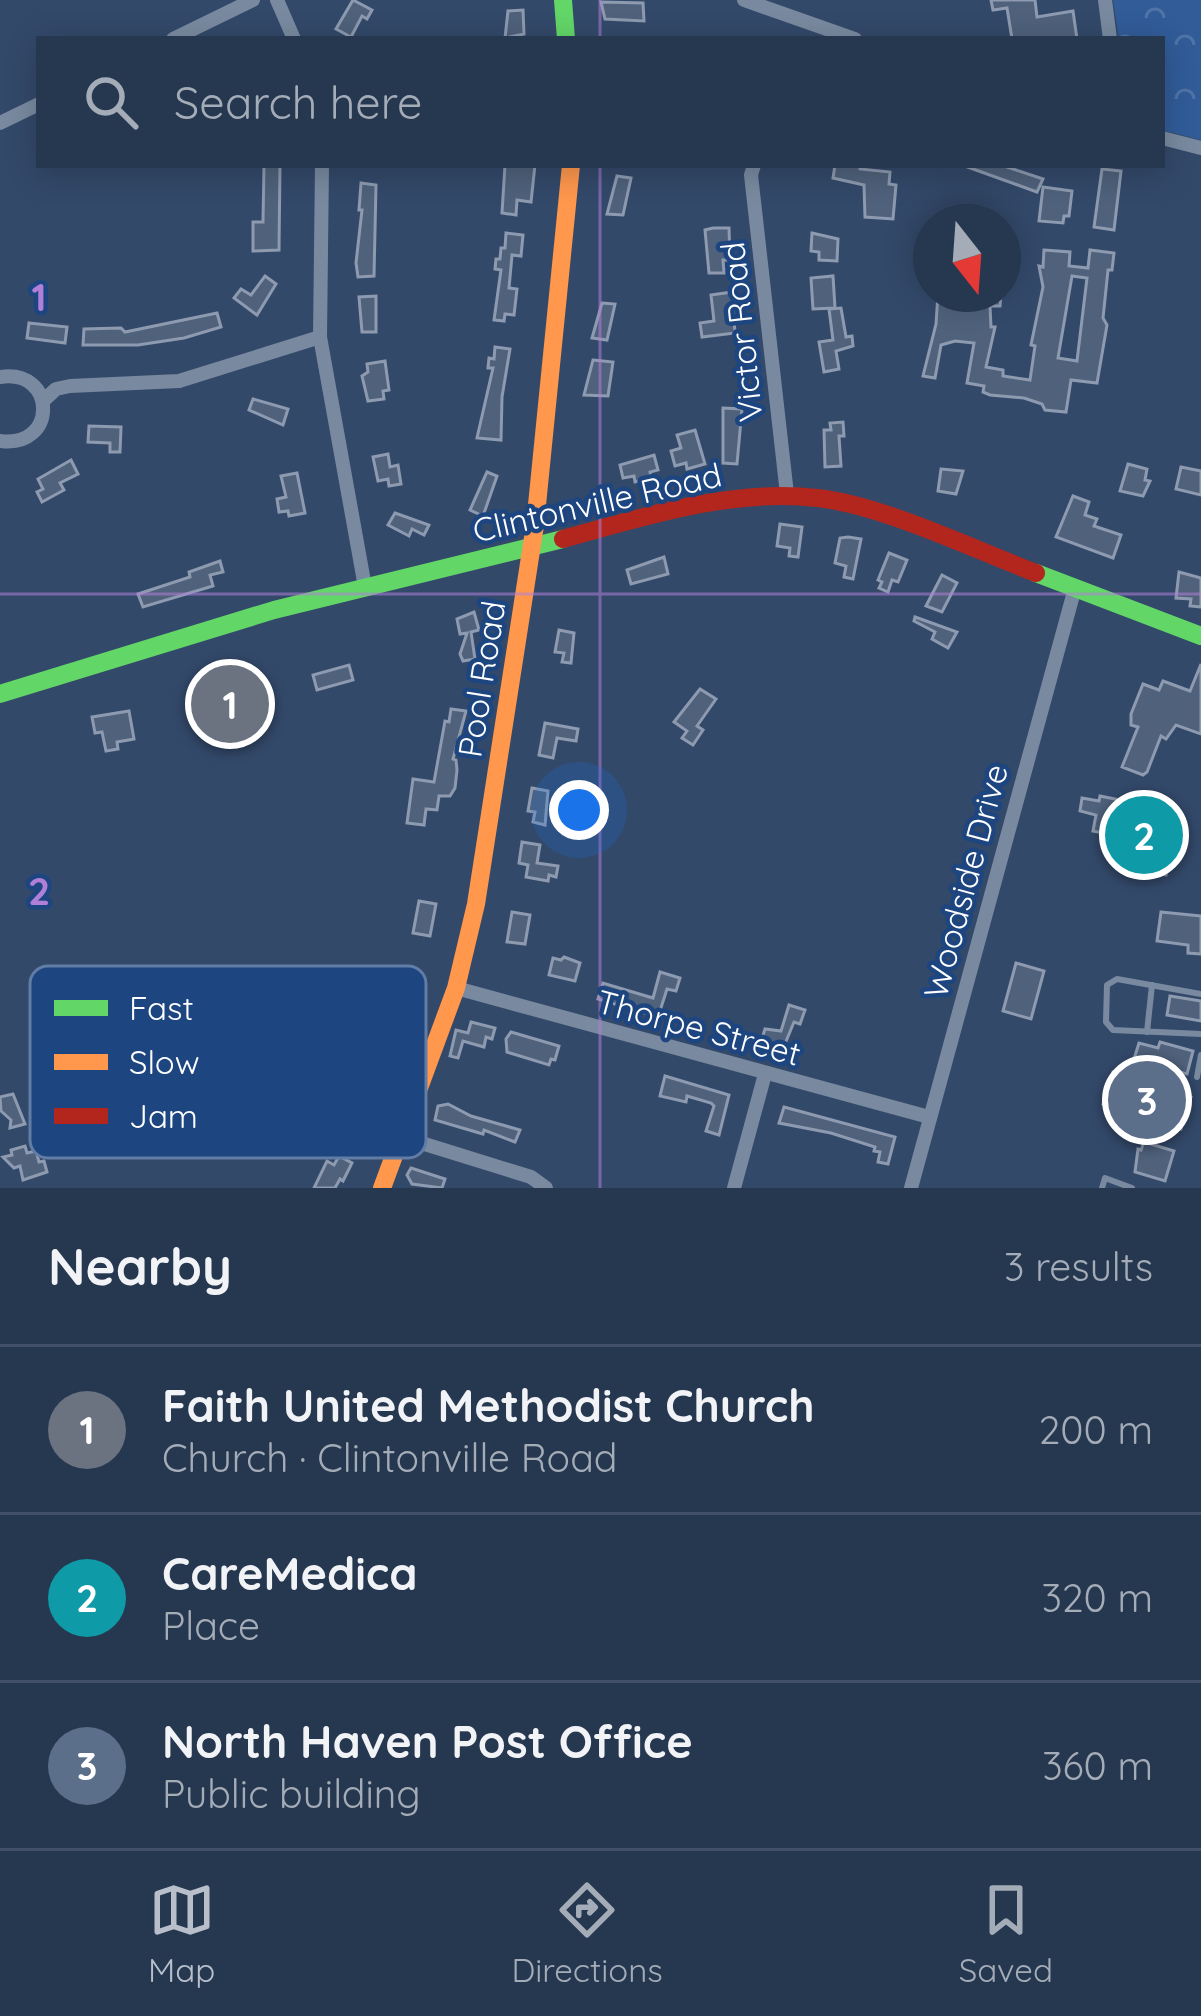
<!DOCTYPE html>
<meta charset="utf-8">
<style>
:root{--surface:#263750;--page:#2e3f57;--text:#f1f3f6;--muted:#a4acb7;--line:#425167;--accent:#b8bfcb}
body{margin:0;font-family:Quicksand,sans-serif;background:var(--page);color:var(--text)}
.compass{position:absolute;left:913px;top:204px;width:108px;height:108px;border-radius:50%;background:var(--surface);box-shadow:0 6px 30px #0003;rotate:163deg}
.you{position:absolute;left:579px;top:810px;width:42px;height:42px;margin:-30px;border:9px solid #fff;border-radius:50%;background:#1a73e8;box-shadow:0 0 0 18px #1a73e833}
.badge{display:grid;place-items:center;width:78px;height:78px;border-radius:50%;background:var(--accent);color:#fff;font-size:39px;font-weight:700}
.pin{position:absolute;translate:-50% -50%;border:6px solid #fff;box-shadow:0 3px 12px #0006}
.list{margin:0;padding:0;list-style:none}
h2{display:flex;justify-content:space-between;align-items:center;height:156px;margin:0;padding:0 48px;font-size:51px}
h2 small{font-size:39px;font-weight:400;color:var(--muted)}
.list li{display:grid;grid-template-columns:78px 1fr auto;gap:36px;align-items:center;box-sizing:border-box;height:168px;padding:0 48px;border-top:3px solid var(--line)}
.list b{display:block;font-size:45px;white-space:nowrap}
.list p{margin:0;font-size:39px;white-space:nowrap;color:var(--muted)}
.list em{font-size:39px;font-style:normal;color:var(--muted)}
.icon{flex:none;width:66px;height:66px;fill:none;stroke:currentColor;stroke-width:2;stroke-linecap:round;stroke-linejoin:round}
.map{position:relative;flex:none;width:1201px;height:1188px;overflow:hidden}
.search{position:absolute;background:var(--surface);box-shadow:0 6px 30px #0003;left:36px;right:36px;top:36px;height:132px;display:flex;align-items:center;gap:30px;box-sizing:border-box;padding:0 42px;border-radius:0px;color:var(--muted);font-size:45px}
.sheet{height:660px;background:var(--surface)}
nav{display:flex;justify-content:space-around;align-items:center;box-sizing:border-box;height:168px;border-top:3px solid var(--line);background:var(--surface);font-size:33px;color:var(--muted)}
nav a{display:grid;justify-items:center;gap:6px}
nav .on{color:var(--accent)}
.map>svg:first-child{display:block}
.park{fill:url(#park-crowns)}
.building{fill:#4f617b;stroke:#8d9aaf;stroke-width:3;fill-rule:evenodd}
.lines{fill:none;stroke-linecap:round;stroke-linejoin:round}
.lane{stroke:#798aa0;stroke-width:6}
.street{stroke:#798aa0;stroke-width:14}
.fast{stroke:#63d668;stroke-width:18}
.slow{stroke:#ff974d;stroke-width:18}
.jam{stroke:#b3261e;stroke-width:18}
.grid{fill:none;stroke:#b080d9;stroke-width:3;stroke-opacity:0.55}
.labels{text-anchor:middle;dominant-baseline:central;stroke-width:9;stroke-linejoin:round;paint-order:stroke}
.street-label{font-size:33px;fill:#fff;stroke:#1d4580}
.key{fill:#1d4580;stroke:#617da6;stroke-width:3}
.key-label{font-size:33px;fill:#fff}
.grid-label{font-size:39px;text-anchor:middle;font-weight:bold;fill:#b080d9;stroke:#1d4580;stroke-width:9;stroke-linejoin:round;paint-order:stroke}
</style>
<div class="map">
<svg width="1201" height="1188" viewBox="0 0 1201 1188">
<defs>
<pattern id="park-crowns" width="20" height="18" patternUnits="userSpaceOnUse" patternTransform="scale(3)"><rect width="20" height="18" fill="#315c98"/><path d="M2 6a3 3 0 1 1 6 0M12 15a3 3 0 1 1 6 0" fill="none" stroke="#5074a7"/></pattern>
</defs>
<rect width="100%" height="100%" fill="#33496a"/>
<polygon class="park" points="1113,0 1201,0 1201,140 1162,130 1162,39 1119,39"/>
<g class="building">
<polygon points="353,0 372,10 367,19 362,16 351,37 336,29"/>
<polygon points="991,0 1035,0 1037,17 1073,11 1077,39 1012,39 1007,8 993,10"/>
<polygon points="601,2 643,3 644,21 605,19"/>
<polygon points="523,10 524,34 505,38 508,11"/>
<polygon points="264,165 280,165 279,250 253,251 253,222 263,222"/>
<polygon points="505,165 535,165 531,202 517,200 516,215 502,213"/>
<polygon points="835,165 860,165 860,169 890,172 889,184 896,185 893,219 865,217 864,185 833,178"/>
<polygon points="962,165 1001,165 1043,179 1037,192"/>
<polygon points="1102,169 1121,171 1114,230 1094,227"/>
<polygon points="617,176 631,178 623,215 607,214"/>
<polygon points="361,183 376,185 374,276 358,277 356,263 362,210 359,210"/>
<polygon points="1043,187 1072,191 1069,216 1064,216 1063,223 1039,221"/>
<polygon points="713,228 729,228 730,260 723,260 724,273 709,273 705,230"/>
<polygon points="506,233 523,235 521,256 512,255 509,288 517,289 514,315 505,314 504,321 494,320 501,270 495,269 496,259 500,259 501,248 505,248"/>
<polygon points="812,233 838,239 837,261 819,260 819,252 811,251"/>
<path d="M1044,250l26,2 -1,14 19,2 2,-18 24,3 -2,17h-4l-5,48 4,7 -10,58 -26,-3 -5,32 -21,-2 -3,-6 -18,-6 -34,-3 -7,-3 1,-6 -17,-3 7,-40 -19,-2 -14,4 -6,33 -12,-2 13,-52 2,-30h63l-1,12h-10l1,21h4l-9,40 17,3v6l27,4 5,-34 -4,-1 12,-58 -4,-21 4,1zM1072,276l15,2 -10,83 -19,-3z"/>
<polygon points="265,276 276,284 257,315 234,298 241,289 251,295"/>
<polygon points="833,276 835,308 813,309 811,278"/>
<polygon points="732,292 735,333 702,337 700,323 714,321 711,295"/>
<polygon points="376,296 376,332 362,332 359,297"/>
<polygon points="602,303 615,304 607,340 592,338"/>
<polygon points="841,308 846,337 852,336 853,346 836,351 839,369 824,372 819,342 833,340 829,309"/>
<polygon points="217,313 221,327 184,338 138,345 83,345 84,329 121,328 125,332"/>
<polygon points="29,323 67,327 65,343 27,338"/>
<polygon points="495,347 510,349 502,397 501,440 477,438 493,368 488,368 489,358 494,359"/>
<polygon points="593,360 613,362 608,396 584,395"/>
<polygon points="385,361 389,390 383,391 384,399 368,401 362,376 368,372 367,364"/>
<polygon points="253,399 288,409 283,425 249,410"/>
<polygon points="723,408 742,409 737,464 723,463"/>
<polygon points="843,422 844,436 839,436 841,466 825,467 824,430 831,430 830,423"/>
<polygon points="89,426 121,427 120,452 110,452 110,443 88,442"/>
<polygon points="695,430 705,464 687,469 686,463 675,466 671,451 681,448 677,435"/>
<polygon points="388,454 390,467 398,465 401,484 389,486 388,479 378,481 373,457"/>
<polygon points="654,455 658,470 650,472 651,478 635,482 634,476 623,478 620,465"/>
<polygon points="71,460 78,474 60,483 64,490 42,502 37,492 43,489 38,479"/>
<polygon points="1128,464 1147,469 1145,480 1150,481 1143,496 1120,491"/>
<polygon points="1181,467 1201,471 1201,495 1176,489"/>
<polygon points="941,469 963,471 956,494 938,491"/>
<polygon points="487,472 497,476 483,516 470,510"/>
<polygon points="297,473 305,513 289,516 288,511 279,512 277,499 286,497 281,476"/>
<polygon points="1073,496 1089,502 1085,515 1097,519 1094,526 1121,535 1113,558 1056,537"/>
<polygon points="395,513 429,525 424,535 412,529 409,536 388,525"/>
<polygon points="780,524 802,527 798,557 789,556 790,548 777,546"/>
<polygon points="848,537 861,539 853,579 844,577 846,566 835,563 840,538"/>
<polygon points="889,553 907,560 898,582 892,580 888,592 879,588 882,582 878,580"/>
<polygon points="664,557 668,574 631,584 627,570"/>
<polygon points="220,561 223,572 210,575 213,586 143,607 138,594 190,577 189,572"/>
<polygon points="1179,572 1201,578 1201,607 1190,606 1191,599 1176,598"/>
<polygon points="942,575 957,583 942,612 926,606"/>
<polygon points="474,612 479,630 471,632 475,659 463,661 460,654 467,633 460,634 457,619"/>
<polygon points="915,617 957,632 948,648 932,639 935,632 914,621"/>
<polygon points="559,630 574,633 571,663 562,662 564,653 555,652"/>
<polygon points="1201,664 1201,734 1176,725 1166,739 1161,736 1147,772 1143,775 1122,767 1138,727 1131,725 1131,714 1143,684 1159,690 1163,681 1190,691"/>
<polygon points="349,665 353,680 317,690 313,675"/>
<polygon points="258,674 269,717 201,733 190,692"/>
<polygon points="700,689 716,699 697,726 703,730 693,745 682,738 687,731 674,722"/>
<polygon points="451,709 466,711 453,759 456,760 457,770 455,788 450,796 439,796 437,810 426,809 424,825 407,823 413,779 434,782 445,721 449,722"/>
<polygon points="129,711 134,739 117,742 118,749 106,751 102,732 95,733 92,717"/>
<polygon points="545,723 578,729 576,741 557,738 553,758 539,755"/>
<polygon points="532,788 548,791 545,825 533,822 535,812 528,811"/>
<polygon points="1100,796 1179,812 1166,875 1129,868 1135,839 1093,831 1096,815 1080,811 1082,798 1099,801"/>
<polygon points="522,842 540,845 537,863 558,866 556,877 549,875 548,881 526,877 528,865 519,863"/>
<polygon points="419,901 436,904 430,936 413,933"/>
<polygon points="512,912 530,915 525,944 507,942"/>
<polygon points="1161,912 1201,916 1201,954 1188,953 1188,945 1157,941"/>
<polygon points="564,957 580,963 575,981 549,975 553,958 561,960"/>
<polygon points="1016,963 1044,971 1031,1019 1003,1011"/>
<polygon points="660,972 680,978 676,991 667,989 658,1017 598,999 603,983 653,998"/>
<polygon points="1170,996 1201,1001 1201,1021 1167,1015"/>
<polygon points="789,1005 805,1010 800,1024 794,1022 782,1051 761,1042 765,1029 781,1031"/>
<polygon points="471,1022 495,1028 492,1039 486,1037 484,1047 463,1041 458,1058 450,1056 456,1030 468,1033"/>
<polygon points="511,1032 559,1046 555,1060 551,1059 549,1065 507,1052 506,1039"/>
<polygon points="1160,1042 1193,1051 1187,1074 1134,1059 1139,1043 1158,1048"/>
<polygon points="1113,1072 1191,1097 1181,1129 1103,1104"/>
<polygon points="665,1076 729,1095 719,1135 706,1131 714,1106 711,1103 687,1096 686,1102 660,1096"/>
<polygon points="13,1094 25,1124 10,1128 11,1120 1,1111 0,1097"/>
<polygon points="448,1104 471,1116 520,1130 515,1142 484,1130 483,1134 435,1120 438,1106"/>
<polygon points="784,1107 895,1137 888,1164 878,1162 880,1152 874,1151 875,1147 831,1133 779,1123"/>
<polygon points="1144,1142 1174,1151 1165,1181 1135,1172 1138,1149 1141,1150"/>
<polygon points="25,1146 27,1153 36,1151 39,1162 44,1161 47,1172 23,1180 20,1166 14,1168 3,1157 12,1155 11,1150"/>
<polygon points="339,1156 352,1163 343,1181 340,1179 335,1188 314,1188 327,1161 334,1165"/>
<polygon points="411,1168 445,1179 442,1188 412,1184 407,1175"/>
</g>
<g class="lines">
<g class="lane">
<polyline points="1201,994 1117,979 1107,985 1106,1022 1113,1030 1201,1034"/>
<polyline points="1147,1032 1152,985"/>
<polyline points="1197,1077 1201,1055"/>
<polyline points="1102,1188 1105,1178 1132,1188"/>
</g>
<g class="street">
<polyline points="277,0 294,39"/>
<polyline points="744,0 855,39"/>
<polyline points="1105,0 1110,39"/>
<polyline points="173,39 253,0"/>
<polyline points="0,123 39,104"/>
<polyline points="1162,138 1201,148"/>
<polyline points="322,165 320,337 365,587"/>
<polyline points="754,165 751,175 787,494"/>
<path d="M0,377c57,-9 58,72 0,64"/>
<polyline points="43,401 56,389 70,386 179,381 320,337"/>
<polyline points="456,988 929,1117"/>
<polyline points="402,1137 531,1177 546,1188"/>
<polyline points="734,1188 765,1074"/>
<polyline points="911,1188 1075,588"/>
</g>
<g class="fast">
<polyline points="563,0 566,39"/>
<polyline points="1036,573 1201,636"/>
<polyline points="0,694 274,610 563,539"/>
</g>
<polyline class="slow" points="382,1188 456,988 476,904 535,525 571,165"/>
<path class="jam" d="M563,539c80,-22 170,-51 254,-41 65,7 156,51 219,75"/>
</g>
<path class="grid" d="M600,0v39M600,165v1023M0,594h1201"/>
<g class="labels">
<g class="street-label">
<text transform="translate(741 332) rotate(-96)">Victor Road</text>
<text transform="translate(597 502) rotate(-13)">Clintonville Road</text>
<text transform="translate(481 679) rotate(-81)">Pool Road</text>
<text transform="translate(965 881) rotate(-75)">Woodside Drive</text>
<text transform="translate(699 1027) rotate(15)">Thorpe Street</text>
</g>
</g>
<rect x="30" y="966" width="396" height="192" rx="18" class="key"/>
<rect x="54" y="1000" width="54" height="16" fill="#63d668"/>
<rect x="54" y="1054" width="54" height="16" fill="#ff974d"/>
<rect x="54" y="1108" width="54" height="16" fill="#b3261e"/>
<g class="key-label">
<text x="129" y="1020">Fast</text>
<text x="129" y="1074">Slow</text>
<text x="129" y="1128">Jam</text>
</g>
<g class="grid-label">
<text x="39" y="311">1</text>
<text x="39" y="905">2</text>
</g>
</svg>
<svg class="compass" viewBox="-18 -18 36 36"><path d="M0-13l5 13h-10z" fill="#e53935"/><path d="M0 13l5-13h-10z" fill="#a4acb7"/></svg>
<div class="you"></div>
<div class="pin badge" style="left:230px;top:704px;background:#6b7280">1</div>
<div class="pin badge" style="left:1144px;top:835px;background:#0f9aa8">2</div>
<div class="pin badge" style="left:1147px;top:1100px;background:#5c6f8a">3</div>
<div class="search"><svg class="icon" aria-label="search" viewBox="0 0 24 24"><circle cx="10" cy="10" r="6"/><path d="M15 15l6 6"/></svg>Search here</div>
</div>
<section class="sheet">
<h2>Nearby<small>3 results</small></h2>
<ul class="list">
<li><span class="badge" style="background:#6b7280">1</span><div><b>Faith United Methodist Church</b><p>Church · Clintonville Road</p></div><em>200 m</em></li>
<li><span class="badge" style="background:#0f9aa8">2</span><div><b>CareMedica</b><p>Place</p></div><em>320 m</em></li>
<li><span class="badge" style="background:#5c6f8a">3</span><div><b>North Haven Post Office</b><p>Public building</p></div><em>360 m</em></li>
</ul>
</section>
<nav>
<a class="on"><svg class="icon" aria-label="map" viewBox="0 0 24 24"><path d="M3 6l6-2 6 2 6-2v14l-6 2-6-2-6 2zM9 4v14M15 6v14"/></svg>Map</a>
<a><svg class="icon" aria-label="directions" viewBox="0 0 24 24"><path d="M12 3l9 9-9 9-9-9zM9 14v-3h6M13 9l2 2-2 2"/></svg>Directions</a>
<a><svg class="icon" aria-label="saved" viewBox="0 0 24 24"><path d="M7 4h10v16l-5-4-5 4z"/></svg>Saved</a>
</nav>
